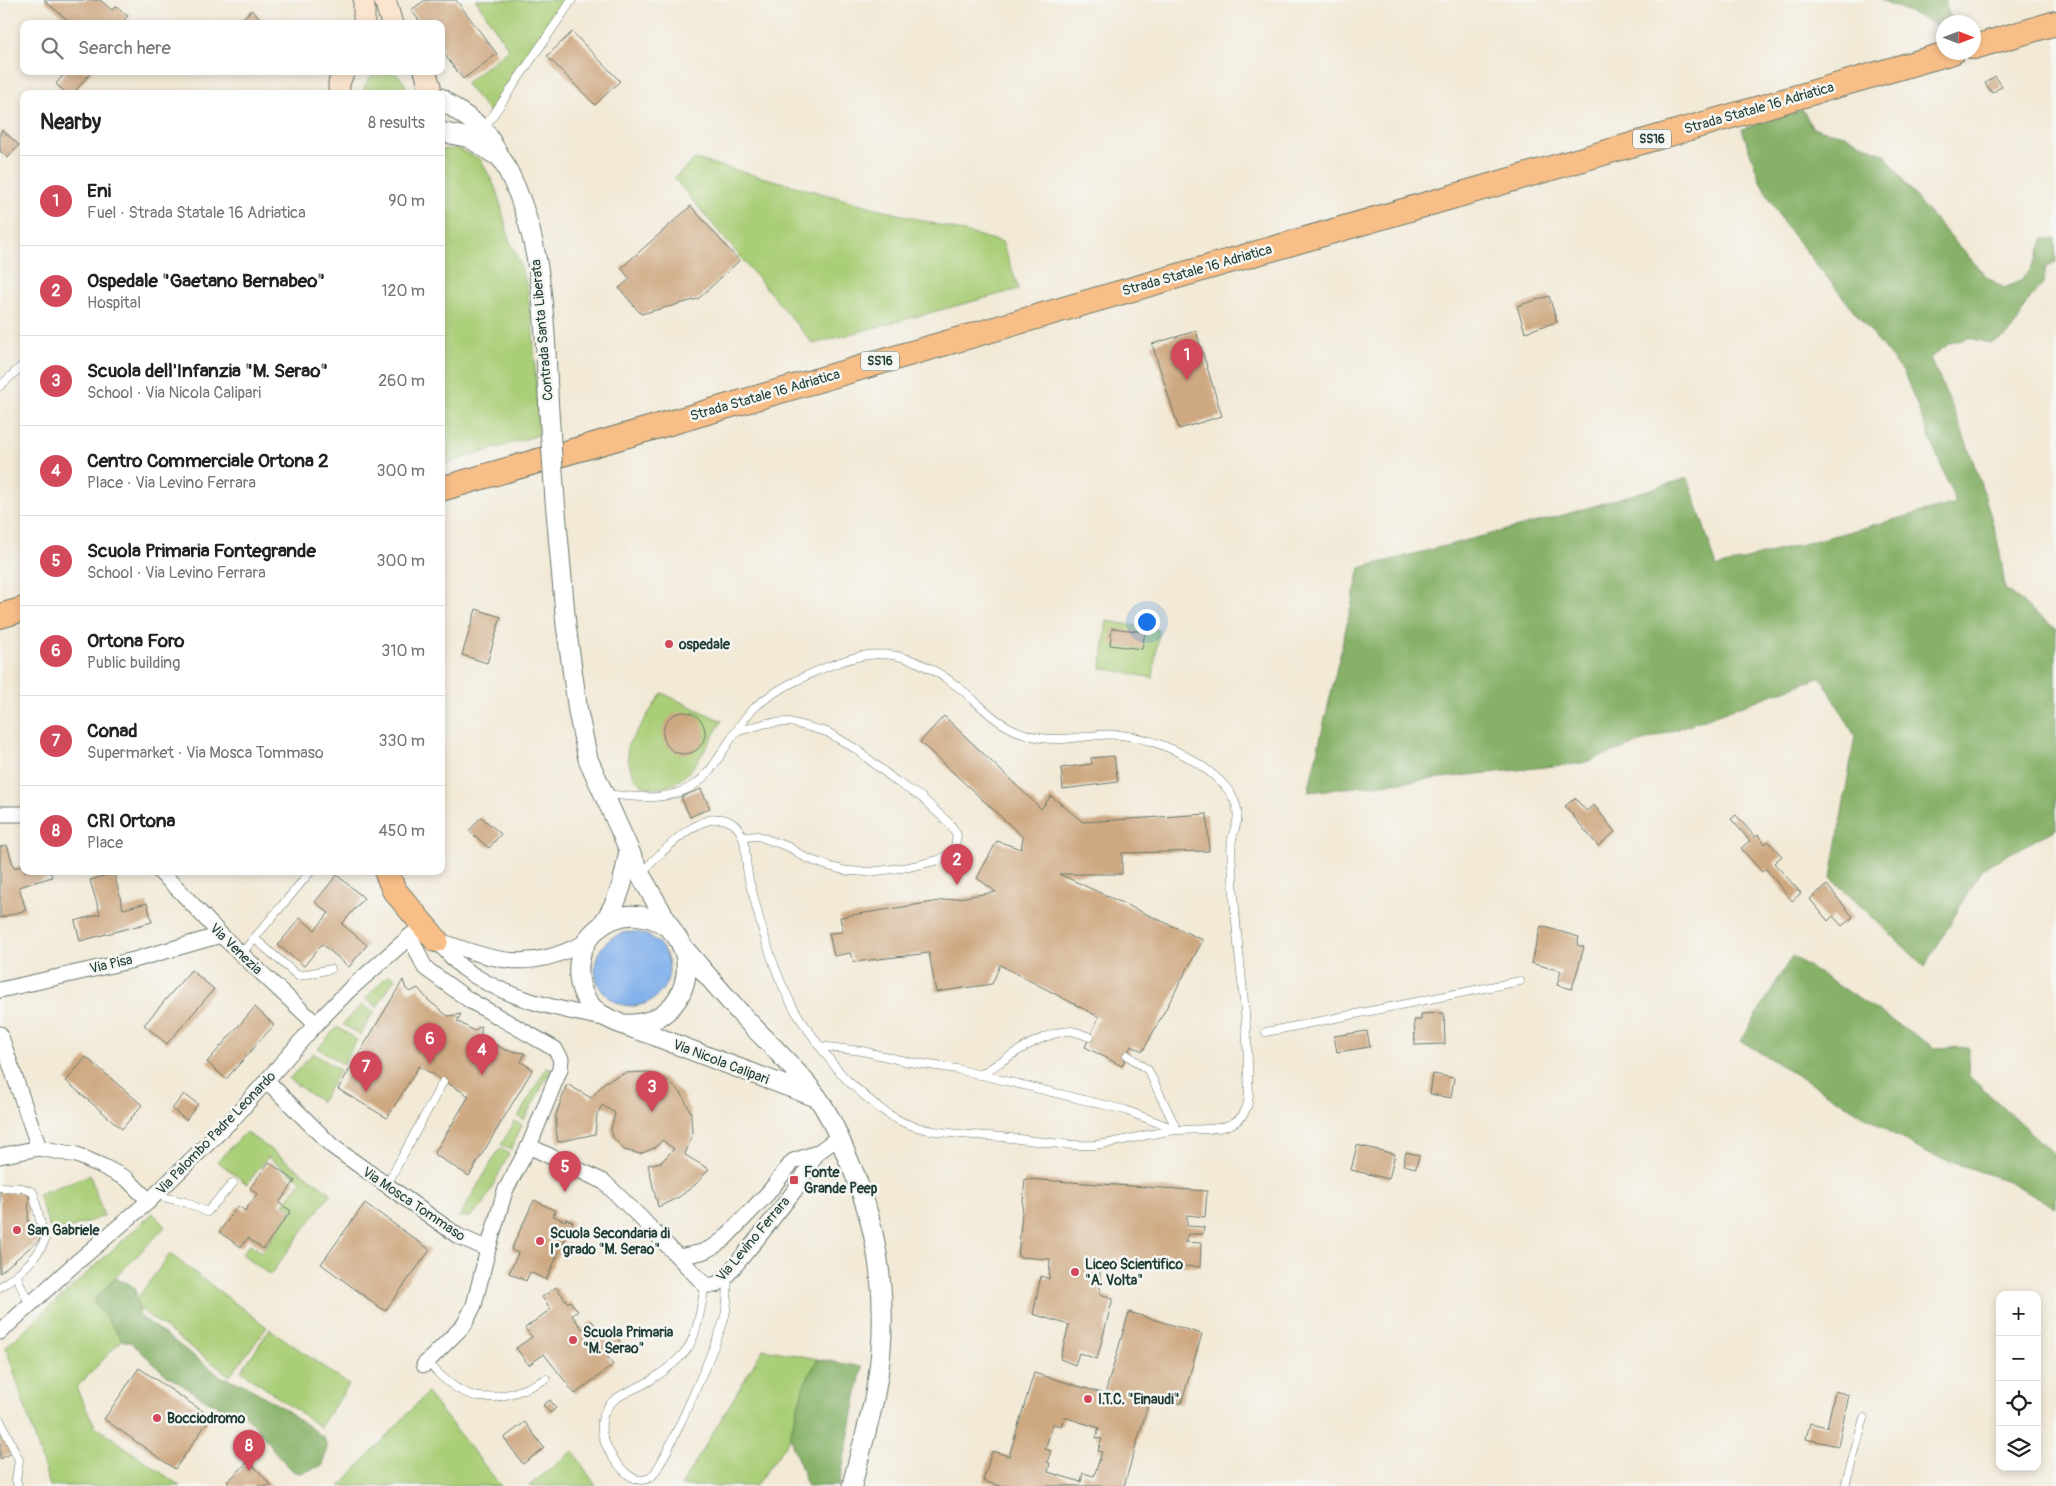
<!DOCTYPE html>
<meta charset="utf-8">
<style>
:root{--surface:#fff;--page:#f6f6f6;--text:#222;--muted:#767676;--line:#e0e0e0;--accent:#d1495b}
body{margin:0;font-family:Pangolin,sans-serif;background:var(--page);color:var(--text)}
.controls{position:absolute;right:15px;bottom:15px;display:grid;overflow:hidden;border-radius:10px;box-shadow:0 2px 8px #0003}
.controls button{width:45px;height:45px;display:grid;place-items:center;padding:0;border:0;border-bottom:1px solid var(--line);background:var(--surface);color:var(--text);font:25px sans-serif}
.compass{position:absolute;left:1936px;top:15px;width:45px;height:45px;border-radius:50%;background:var(--surface);box-shadow:0 2px 8px #0003;rotate:90deg}
.you{position:absolute;left:1146px;top:621px;width:18px;height:18px;margin:-12px;border:4px solid #fff;border-radius:50%;background:#1a73e8;box-shadow:0 0 0 8px #1a73e833}
.badge{display:grid;place-items:center;width:32px;height:32px;border-radius:50%;background:var(--accent);color:#fff;font-size:16px;font-weight:700}
.pin{position:absolute;translate:-50% -41px;filter:drop-shadow(0 1px 2px #0008)}
.pin::after{content:'';position:absolute;top:26px;width:18px;height:15px;background:inherit;clip-path:polygon(0 0,100% 0,50% 100%)}
.list{margin:0;padding:0;list-style:none}
h2{display:flex;justify-content:space-between;align-items:center;height:65px;margin:0;padding:0 20px;font-size:21px}
h2 small{font-size:16px;font-weight:400;color:var(--muted)}
.list li{display:grid;grid-template-columns:32px 1fr auto;gap:15px;align-items:center;box-sizing:border-box;height:90px;padding:0 20px;border-top:1px solid var(--line)}
.list b{display:block;font-size:19px;white-space:nowrap}
.list p{margin:0;font-size:16px;white-space:nowrap;color:var(--muted)}
.list em{font-size:16px;font-style:normal;color:var(--muted)}
.icon{flex:none;width:28px;height:28px;fill:none;stroke:currentColor;stroke-width:2;stroke-linecap:round;stroke-linejoin:round}
.map{position:relative;flex:none;width:2056px;height:1486px;overflow:hidden}
.search{position:absolute;background:var(--surface);box-shadow:0 2px 8px #0003;left:20px;top:20px;width:425px;height:55px;display:flex;align-items:center;gap:12px;box-sizing:border-box;padding:0 18px;border-radius:10px;color:var(--muted);font-size:19px}
.panel{position:absolute;background:var(--surface);box-shadow:0 2px 8px #0003;left:20px;top:90px;width:425px;height:785px;border-radius:10px}
.map>svg:first-child{display:block}
.green{fill:#aace77;stroke:#648656}
.forest{fill:#87b168;stroke:#53774e}
.water{fill:#82b1ec;stroke:#507790}
.building{fill:#cea881;fill-rule:evenodd}
.lines{fill:none;stroke-linecap:round;stroke-linejoin:round}
.service-casing{stroke:#69796d;stroke-width:9}
.minor-casing{stroke:#69796d;stroke-width:17}
.tertiary-casing{stroke:#69796d;stroke-width:21}
.secondary-casing{stroke:#69796d;stroke-width:23}
.primary-casing{stroke:#69796d;stroke-width:26}
.service{stroke:#fff;stroke-width:8}
.minor{stroke:#fff;stroke-width:15}
.tertiary{stroke:#fff;stroke-width:19}
.secondary{stroke:#fce5cf;stroke-width:21}
.primary{stroke:#f7be88;stroke-width:24}
.tertiary-bridge-casing{stroke:#69796d;stroke-width:21;stroke-linecap:butt}
.tertiary-bridge{stroke:#fff;stroke-width:19}
.poi-dot{fill:#d1495b;stroke:#f6f6f2;stroke-width:2}
.labels{text-anchor:middle;dominant-baseline:central;stroke-width:5;stroke-linejoin:round;paint-order:stroke}
.shield{fill:#f6f6f2;stroke:#60746d;stroke-width:1}
.shield-label{font-size:12px;font-weight:bold;fill:#1f3d34}
.street-label{font-size:14px;fill:#1f3d34;stroke:#f6f6f2}
.poi-label{font-size:14px;font-weight:bold;fill:#1f3d34;stroke:#f6f6f2;text-anchor:start}
</style>
<div class="map">
<svg width="2056" height="1486" viewBox="0 0 2056 1486">
<rect width="100%" height="100%" fill="#f6f6f2"/>
<filter id="ink" filterUnits="userSpaceOnUse"><feTurbulence type="fractalNoise" baseFrequency=".02" numOctaves="2"/><feDisplacementMap in="SourceGraphic" scale="10" xChannelSelector="R" yChannelSelector="G"/><feConvolveMatrix kernelMatrix="1 2 1 2 8 2 1 2 1" color-interpolation-filters="sRGB"/></filter>
<filter id="wash" filterUnits="userSpaceOnUse"><feTurbulence type="fractalNoise" baseFrequency=".0096" numOctaves="4" result="noise"/><feDisplacementMap in="SourceGraphic" scale="20" xChannelSelector="R" yChannelSelector="G"/><feGaussianBlur stdDeviation="1.12" result="paint"/><feColorMatrix in="noise" values="0 0 0 0 0 0 0 0 0 0 0 0 0 0 0 0 0 1.4 0 .05"/><feComposite in="paint" operator="in"/></filter>
<g filter="url(#wash)">
<rect width="100%" height="100%" fill="#f2e9d6"/>
<g class="green">
<polygon points="476,0 566,0 491,114 465,83 509,49"/>
<path d="M388,71c12,3 18,11 19,23h-44c2,-15 10,-23 25,-23z"/>
<polygon points="457,148 481,160 497,191 510,242 516,253 527,286 533,332 539,435 441,465 441,150"/>
<polygon points="695,159 1002,242 1019,289 813,344 674,178"/>
<polygon points="1107,621 1159,630 1153,678 1101,668"/>
<path d="M662,693l60,28c-16,25 -38,78 -77,65 -14,-5 -18,-27 -18,-40z"/>
<polygon points="388,975 395,978 377,1007 365,999"/>
<polygon points="361,1005 374,1012 360,1035 343,1024"/>
<polygon points="337,1027 357,1040 343,1064 318,1048"/>
<polygon points="313,1053 340,1070 321,1102 289,1079"/>
<polygon points="547,1067 551,1070 524,1120 518,1117"/>
<polygon points="515,1121 522,1125 511,1150 501,1145"/>
<polygon points="246,1132 331,1193 270,1275 242,1254 250,1244 262,1252 292,1210 284,1204 301,1181 268,1157 247,1184 217,1161"/>
<polygon points="500,1148 509,1154 483,1205 470,1217 459,1217"/>
<polygon points="90,1175 104,1216 52,1235 38,1194"/>
<polygon points="153,1213 165,1227 94,1300 122,1340 76,1388 95,1426 180,1486 50,1486 6,1347"/>
<polygon points="170,1254 267,1327 230,1376 133,1304"/>
<polygon points="270,1329 349,1385 320,1427 241,1371"/>
<polygon points="763,1349 818,1359 804,1385 790,1435 786,1445 755,1486 681,1486"/>
<polygon points="427,1393 501,1486 340,1486"/>
<polygon points="573,1451 596,1486 529,1486"/>
</g>
<g class="forest">
<polygon points="1881,0 1944,0 1952,22 1944,22 1943,29 1914,14"/>
<path d="M1803,110l9,18 33,7 40,20 35,48 67,74 17,11c26,-9 32,-24 39,-49h12l1,23 -10,4 -2,16 -19,23 -7,17 -11,14 -17,7 -21,-5 -19,5 -20,15c28,58 51,119 67,181 4,16 6,33 8,50l51,40v200l-74,39 -57,99 -94,-89 24,-142 -34,-59 -238,86 -275,29 52,-224 200,-52 128,-38 29,89 239,-64 -52,-130 -120,-149 -24,-43 -18,-52z"/>
<polygon points="1792,956 1935,1048 1969,1047 1968,1075 2056,1156 2056,1208 2008,1181 1925,1153 1741,1041"/>
<polygon points="115,1279 128,1283 135,1288 140,1316 222,1377 245,1385 285,1409 324,1438 327,1447 323,1465 302,1473 294,1472 275,1452 258,1429 242,1412 223,1408 204,1399 165,1374 132,1343 122,1340 93,1300"/>
<polygon points="818,1359 862,1367 839,1486 807,1486 801,1467 792,1445 790,1435 804,1385"/>
</g>
<circle class="water" cx="632" cy="969" r="37"/>
<g id="blocks">
<g class="building">
<polygon points="44,0 100,0 112,10 116,6 128,16 121,24 72,24"/>
<polygon points="425,0 456,0 497,54 463,79 441,50 441,24 422,24 411,10"/>
<polygon points="251,10 267,24 238,24"/>
<polygon points="572,32 620,81 595,105 547,56"/>
<polygon points="67,71 92,71 73,94 67,94 56,84"/>
<polygon points="1995,76 2002,86 1992,93 1985,83"/>
<polygon points="2,130 19,145 8,158 0,151 0,133"/>
<polygon points="691,206 739,261 698,299 641,314 619,288 630,279 621,268"/>
<polygon points="1549,296 1557,322 1525,332 1517,306"/>
<polygon points="1196,331 1222,416 1179,429 1152,344"/>
<polygon points="476,609 501,617 487,663 462,655"/>
<polygon points="1112,628 1145,632 1142,649 1110,645"/>
<circle cx="684" cy="733" r="21"/>
<polygon points="944,716 1041,809 1051,796 1083,822 1207,814 1209,851 1122,853 1122,874 1059,874 1203,940 1143,1051 1131,1046 1122,1066 1085,1047 1099,1017 1000,965 992,984 936,992 929,953 854,962 850,953 834,956 829,933 843,932 840,917 996,892 977,878 997,841 1021,849 1023,837 920,742"/>
<polygon points="1114,756 1118,782 1063,789 1061,768 1092,764 1091,758"/>
<polygon points="701,789 710,808 690,817 681,797"/>
<polygon points="1575,798 1586,811 1594,805 1615,832 1598,846 1565,806"/>
<polygon points="1736,815 1755,837 1758,835 1765,844 1768,841 1782,856 1774,863 1801,893 1792,901 1766,869 1762,872 1741,848 1750,841 1731,819"/>
<polygon points="481,817 501,834 489,848 469,831"/>
<polygon points="7,845 14,868 24,865 24,871 50,871 52,877 19,887 26,910 0,918 0,847"/>
<polygon points="114,873 123,909 147,903 152,922 80,941 75,921 100,914 90,880"/>
<polygon points="337,875 364,898 342,924 367,945 349,967 322,944 304,966 278,945 300,918 315,930 329,913 315,902"/>
<polygon points="1827,885 1853,917 1842,926 1833,916 1828,921 1810,899"/>
<polygon points="1541,926 1579,937 1577,945 1584,947 1572,989 1557,985 1561,971 1531,963"/>
<polygon points="191,970 214,989 167,1044 144,1025"/>
<polygon points="403,980 406,989 410,992 418,988 428,1000 448,1016 461,1014 457,1021 474,1031 481,1026 481,1036 505,1050 525,1053 521,1062 533,1069 469,1176 434,1154 469,1096 419,1066 387,1118 338,1089"/>
<polygon points="255,1007 274,1025 226,1079 207,1062"/>
<polygon points="1444,1013 1445,1044 1415,1045 1414,1020 1421,1020 1421,1014"/>
<polygon points="1367,1031 1370,1047 1337,1052 1334,1036"/>
<polygon points="86,1057 142,1105 122,1129 66,1081"/>
<polygon points="646,1072 666,1079 682,1094 691,1113 692,1134 685,1155 709,1169 696,1184 679,1197 658,1207 648,1165 661,1162 674,1149 662,1140 656,1147 640,1154 624,1150 613,1137 611,1129 615,1113 602,1105 597,1115 595,1134 558,1142 556,1129 556,1115 567,1084 591,1098 605,1082 625,1073"/>
<polygon points="1433,1074 1454,1078 1451,1098 1430,1094"/>
<polygon points="184,1094 198,1104 186,1120 172,1109"/>
<polygon points="1357,1145 1395,1154 1389,1179 1351,1170"/>
<polygon points="1406,1152 1419,1155 1416,1168 1403,1165"/>
<polygon points="269,1162 295,1181 279,1203 291,1211 263,1249 248,1238 241,1247 219,1232 238,1206 245,1211 257,1194 250,1188"/>
<polygon points="1025,1179 1207,1191 1205,1217 1187,1215 1187,1226 1204,1227 1203,1234 1188,1234 1185,1242 1201,1243 1200,1267 1100,1261 1100,1294 1113,1298 1097,1359 1079,1353 1075,1365 1060,1359 1069,1325 1033,1314 1041,1276 1049,1279 1050,1259 1018,1257"/>
<polygon points="0,1191 29,1193 28,1221 41,1238 0,1273"/>
<polygon points="534,1200 556,1211 553,1216 565,1221 566,1219 573,1222 546,1280 530,1272 526,1281 509,1273 518,1253 511,1250"/>
<polygon points="365,1203 430,1250 385,1311 321,1264"/>
<polygon points="556,1287 568,1303 570,1301 578,1311 572,1315 582,1329 592,1321 602,1335 611,1329 622,1344 607,1356 613,1365 575,1394 544,1354 529,1365 516,1348 532,1337 525,1328 551,1309 542,1297"/>
<path d="M1129,1312l73,22 -21,70 -30,-9 -27,91h-123l-18,-5 9,-30 17,5 25,-83 71,21zM1064,1417l35,11 -3,10 6,1 -4,12 4,1 -8,24 -11,-3 -2,9 -33,-10 2,-9 -3,-1 4,-11 -6,-2 8,-25 8,2z"/>
<polygon points="139,1368 211,1417 175,1469 104,1419"/>
<polygon points="1835,1391 1849,1395 1838,1446 1806,1439 1810,1423 1827,1427"/>
<polygon points="550,1400 556,1408 550,1413 543,1405"/>
<polygon points="525,1422 544,1448 523,1464 504,1438"/>
<polygon points="0,1429 12,1453 0,1459"/>
<polygon points="249,1461 272,1486 231,1486 227,1482"/>
</g>
</g>
</g>
<g filter="url(#ink)">
<use href="#blocks" fill-opacity="0" stroke="#69796d" stroke-width="1"/>
<g class="lines">
<g class="service-casing">
<g id="service">
<polyline points="483,130 572,0"/>
<polyline points="0,386 24,364"/>
<polyline points="736,732 767,723 790,722 827,732 856,749 897,782 921,797 951,825 957,835 955,846 949,854 939,860 909,867 869,872 847,871 828,866 806,858 789,847 758,836 743,837"/>
<path d="M606,794c30,3 64,9 91,-11 14,-10 24,-30 34,-44 7,-10 13,-22 22,-30 22,-21 71,-43 100,-51 40,-11 72,4 104,28 25,19 37,38 68,48 28,9 47,4 74,1 41,-4 90,17 120,45 11,10 21,25 18,41 -1,6 -4,11 -5,18 -2,11 0,25 1,37 2,66 15,130 15,196 0,12 3,26 -2,37 -10,25 -46,19 -67,21 -28,2 -55,12 -84,15 -30,2 -62,-5 -93,-8 -30,-3 -63,-2 -92,-12 -23,-8 -43,-27 -61,-43 -14,-14 -24,-28 -35,-44 -7,-10 -15,-20 -21,-31 -18,-33 -29,-69 -38,-105 -2,-9 -6,-18 -7,-28 -4,-17 1,-40 -16,-51 -29,-19 -73,33 -92,51"/>
<polyline points="254,938 298,976 331,969"/>
<polyline points="241,954 311,871"/>
<polyline points="1266,1032 1520,981"/>
<polyline points="819,1046 862,1051 909,1062 957,1069 1125,1110 1177,1130"/>
<polyline points="1127,1055 1148,1070 1177,1130"/>
<path d="M980,1075c25,-15 62,-44 91,-44 6,1 13,4 19,6"/>
<polyline points="386,1186 443,1082"/>
<path d="M0,1187l22,1 11,4 12,48c-9,21 -27,34 -45,47"/>
<polyline points="157,1194 167,1198 185,1202 207,1212 233,1183"/>
<polyline points="16,1275 26,1297"/>
<path d="M705,1285c-4,20 -7,53 -21,68 -9,10 -22,20 -33,27 -18,12 -45,15 -49,41 -2,15 6,31 15,42 8,10 20,23 34,14 12,-9 69,-141 74,-161 3,-12 2,-26 3,-38"/>
<path d="M428,1362c38,46 68,42 118,17"/>
<polyline points="0,1420 19,1460 16,1480 18,1486"/>
<polyline points="1845,1486 1864,1418"/>
</g>
</g>
<g class="minor-casing">
<g id="minor">
<polyline points="0,814 24,814"/>
<polyline points="159,871 180,891 221,935 316,1024"/>
<polyline points="410,936 425,968 469,1000 555,1049 561,1059 560,1069 529,1146 505,1191 488,1249 474,1305 464,1325 424,1365"/>
<path d="M436,940c9,9 17,20 27,28 42,31 95,41 145,51"/>
<path d="M440,941c60,21 87,31 146,1"/>
<polyline points="0,990 134,960 221,935"/>
<polyline points="0,1034 39,1148"/>
<polyline points="267,1081 332,1146 458,1236 488,1249"/>
<polyline points="529,1146 604,1182 640,1217 705,1285 715,1285 723,1280 757,1239 795,1190 817,1153"/>
<polyline points="0,1156 39,1148 77,1155 102,1166 127,1179 149,1201"/>
<polyline points="679,1257 702,1252 713,1247 724,1239 768,1193 793,1161 817,1153 839,1137"/>
<polyline points="0,1332 70,1268 149,1201 233,1119 316,1024 349,990 423,925"/>
</g>
</g>
<g class="tertiary-casing">
<g id="tertiary">
<path d="M441,98c13,12 31,20 43,33 5,5 8,13 12,19 50,77 48,174 53,262"/>
<polyline points="441,132 470,138 494,154"/>
<polyline points="555,500 566,625 578,712 588,759 640,874 672,930"/>
<path d="M602,925c18,-26 22,-45 27,-75"/>
<path d="M681,945c21,24 41,48 62,71 25,27 52,51 74,81 14,19 23,43 32,64 33,73 41,155 26,233 -6,31 -16,61 -23,92"/>
<path d="M624,1024c73,5 86,-97 17,-108 -17,-3 -32,3 -45,14 -24,21 -23,65 3,83 16,11 38,16 56,23 54,22 109,41 163,62"/>
</g>
</g>
<g class="secondary-casing">
<g id="secondary">
<polyline points="364,0 364,24"/>
<polyline points="385,0 392,24"/>
<polyline points="425,71 430,86 430,94"/>
<polyline points="339,94 339,83 344,71"/>
</g>
</g>
<g class="primary-casing">
<g id="primary">
<polyline points="1974,47 2056,23"/>
<polyline points="441,489 1953,52"/>
<polyline points="0,616 24,609"/>
<polyline points="386,871 394,890 436,940"/>
</g>
</g>
<use href="#service" class="service"/>
<use href="#minor" class="minor"/>
<use href="#tertiary" class="tertiary"/>
<use href="#secondary" class="secondary"/>
<use href="#primary" class="primary"/>
<g class="tertiary-bridge-casing">
<polyline id="tertiary-bridge" points="549,412 555,500"/>
</g>
<use href="#tertiary-bridge" class="tertiary-bridge"/>
</g>
</g>
<g class="poi-dot">
<circle cx="669" cy="644" r="5"/>
<rect x="789" y="1175" width="10" height="10" rx="2.5"/>
<circle cx="17" cy="1230" r="5"/>
<circle cx="540" cy="1241" r="5"/>
<circle cx="1075" cy="1272" r="5"/>
<circle cx="573" cy="1340" r="5"/>
<circle cx="1088" cy="1399" r="5"/>
<circle cx="157" cy="1418" r="5"/>
</g>
<g class="labels">
<g class="shield">
<rect x="1633" y="129.5" width="38" height="19" rx="4"/>
<rect x="861" y="351.5" width="38" height="19" rx="4"/>
</g>
<g class="shield-label">
<text x="1652" y="139">SS16</text>
<text x="880" y="361">SS16</text>
</g>
<g class="street-label">
<text transform="translate(1759 108) rotate(-16)">Strada Statale 16 Adriatica</text>
<text transform="translate(1197 270) rotate(-16)">Strada Statale 16 Adriatica</text>
<text transform="translate(542 330) rotate(-95)">Contrada Santa Liberata</text>
<text transform="translate(765 395) rotate(-16)">Strada Statale 16 Adriatica</text>
<text transform="translate(236 949) rotate(44)">Via Venezia</text>
<text transform="translate(111 964) rotate(-13)">Via Pisa</text>
<text transform="translate(721 1062) rotate(21)">Via Nicola Calipari</text>
<text transform="translate(216 1133) rotate(-46)">Via Palombo Padre Leonardo</text>
<text transform="translate(414 1204) rotate(34)">Via Mosca Tommaso</text>
<text transform="translate(753 1239) rotate(-50)">Via Levino Ferrara</text>
</g>
<g class="poi-label">
<text x="679" y="644">ospedale</text>
<text x="804" y="1172">Fonte<tspan x="804" dy="16">Grande Peep</tspan></text>
<text x="27" y="1230">San Gabriele</text>
<text x="550" y="1233">Scuola Secondaria di<tspan x="550" dy="16">I° grado "M. Serao"</tspan></text>
<text x="1085" y="1264">Liceo Scientifico<tspan x="1085" dy="16">"A. Volta"</tspan></text>
<text x="583" y="1332">Scuola Primaria<tspan x="583" dy="16">"M. Serao"</tspan></text>
<text x="1098" y="1399">I.T.C. "Einaudi"</text>
<text x="167" y="1418">Bocciodromo</text>
</g>
</g>
</svg>
<div class="controls">
<button>+</button>
<button>−</button>
<button><svg class="icon" aria-label="locate" viewBox="0 0 24 24"><circle cx="12" cy="12" r="6"/><path d="M12 2v4M12 18v4M2 12h4M18 12h4"/></svg></button>
<button><svg class="icon" aria-label="layers" viewBox="0 0 24 24"><path d="M12 4l9 5-9 5-9-5zM3 14l9 5 9-5"/></svg></button>
</div>
<svg class="compass" viewBox="-18 -18 36 36"><path d="M0-13l5 13h-10z" fill="#e53935"/><path d="M0 13l5-13h-10z" fill="#767676"/></svg>
<div class="you"></div>
<div class="pin badge" style="left:1187px;top:380px">1</div>
<div class="pin badge" style="left:957px;top:885px">2</div>
<div class="pin badge" style="left:652px;top:1112px">3</div>
<div class="pin badge" style="left:482px;top:1075px">4</div>
<div class="pin badge" style="left:565px;top:1192px">5</div>
<div class="pin badge" style="left:430px;top:1064px">6</div>
<div class="pin badge" style="left:366px;top:1092px">7</div>
<div class="pin badge" style="left:249px;top:1471px">8</div>
<div class="search"><svg class="icon" aria-label="search" viewBox="0 0 24 24"><circle cx="10" cy="10" r="6"/><path d="M15 15l6 6"/></svg>Search here</div>
<section class="panel">
<h2>Nearby<small>8 results</small></h2>
<ul class="list">
<li><span class="badge">1</span><div><b>Eni</b><p>Fuel · Strada Statale 16 Adriatica</p></div><em>90 m</em></li>
<li><span class="badge">2</span><div><b>Ospedale &quot;Gaetano Bernabeo&quot;</b><p>Hospital</p></div><em>120 m</em></li>
<li><span class="badge">3</span><div><b>Scuola dell'Infanzia &quot;M. Serao&quot;</b><p>School · Via Nicola Calipari</p></div><em>260 m</em></li>
<li><span class="badge">4</span><div><b>Centro Commerciale Ortona 2</b><p>Place · Via Levino Ferrara</p></div><em>300 m</em></li>
<li><span class="badge">5</span><div><b>Scuola Primaria Fontegrande</b><p>School · Via Levino Ferrara</p></div><em>300 m</em></li>
<li><span class="badge">6</span><div><b>Ortona Foro</b><p>Public building</p></div><em>310 m</em></li>
<li><span class="badge">7</span><div><b>Conad</b><p>Supermarket · Via Mosca Tommaso</p></div><em>330 m</em></li>
<li><span class="badge">8</span><div><b>CRI Ortona</b><p>Place</p></div><em>450 m</em></li>
</ul>
</section>
</div>
